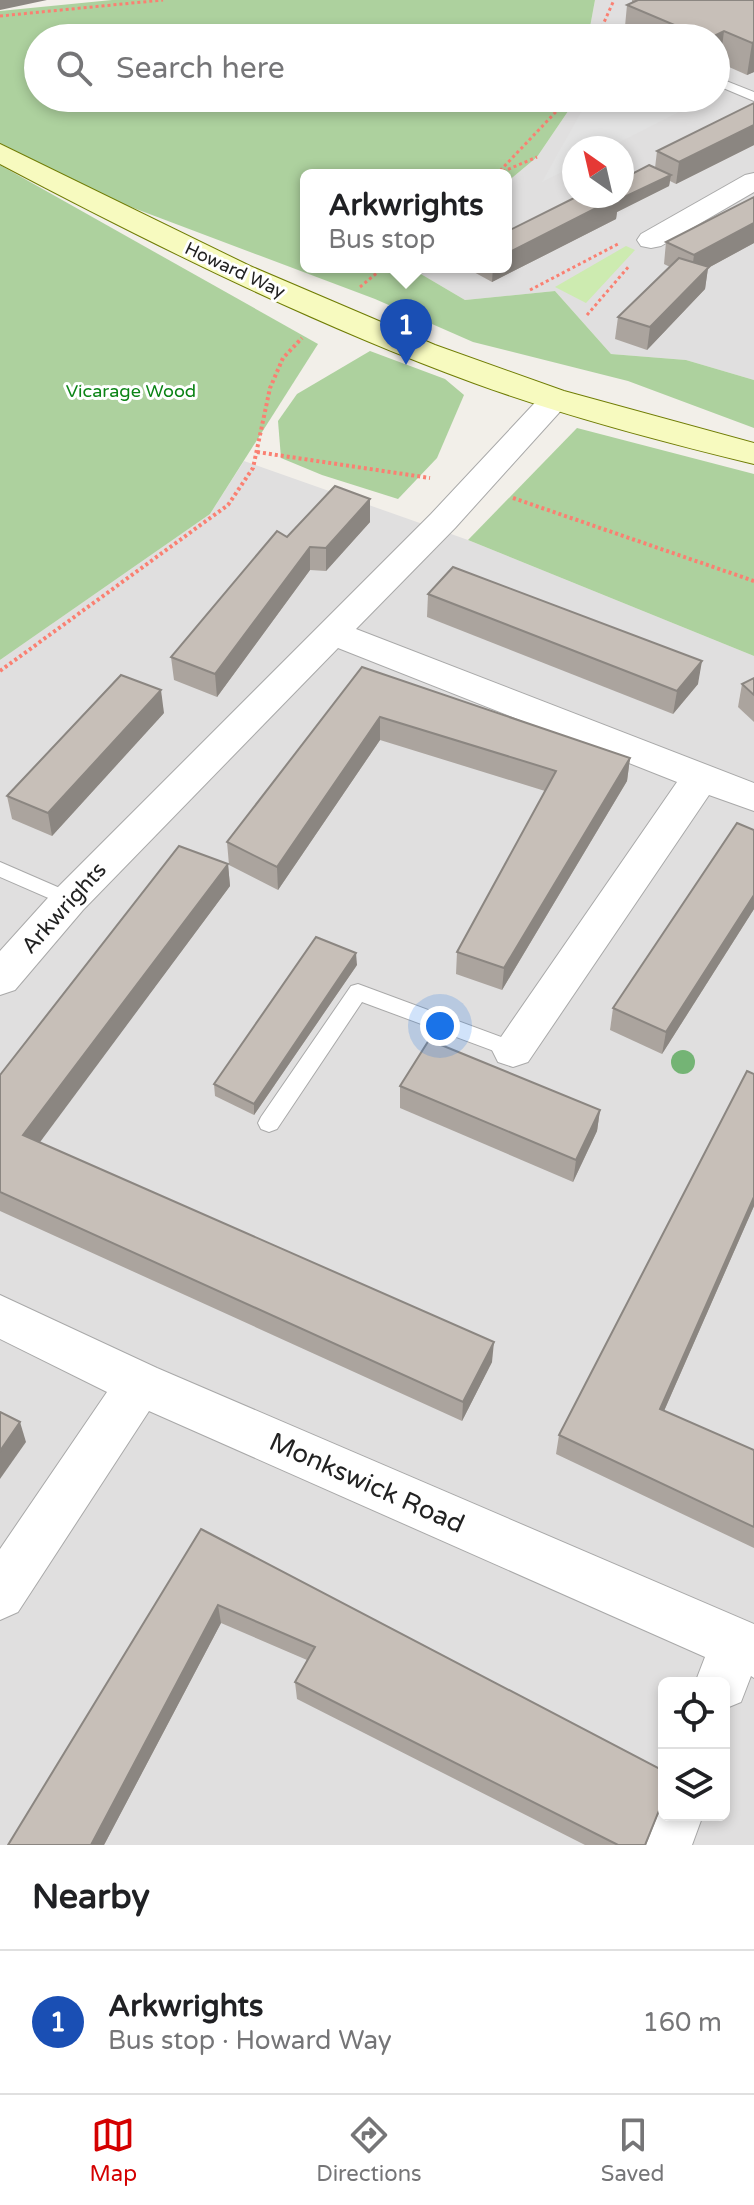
<!DOCTYPE html>
<meta charset="utf-8">
<style>
:root{--surface:#fff;--page:#f2f2f2;--text:#202124;--muted:#757577;--line:#e0e0e0;--accent:#d40000}
body{margin:0;font-family:"Varela Round",sans-serif;background:var(--page);color:var(--text)}
.controls{position:absolute;right:24px;bottom:24px;display:grid;overflow:hidden;border-radius:12px;box-shadow:0 4px 12px #0003}
.controls button{width:72px;height:72px;display:grid;place-items:center;padding:0;border:0;border-bottom:2px solid var(--line);background:var(--surface);color:var(--text);font:40px sans-serif}
.compass{position:absolute;left:562px;top:136px;width:72px;height:72px;border-radius:50%;background:var(--surface);box-shadow:0 4px 12px #0003;rotate:326deg}
.you{position:absolute;left:440px;top:1026px;width:28px;height:28px;margin:-20px;border:6px solid #fff;border-radius:50%;background:#1a73e8;box-shadow:0 0 0 12px #1a73e833}
.badge{display:grid;place-items:center;width:52px;height:52px;border-radius:50%;background:var(--accent);color:#fff;font-size:26px;font-weight:700}
.pin{position:absolute;translate:-50% -66px;filter:drop-shadow(0 2px 4px #0008)}
.pin::after{content:'';position:absolute;top:42px;width:28px;height:24px;background:inherit;clip-path:polygon(0 0,100% 0,50% 100%)}
.popup{position:absolute;left:300px;top:169px;width:212px;height:104px;box-sizing:border-box;display:grid;place-content:center;border-radius:12px;background:var(--surface);filter:drop-shadow(0 2px 6px #0005);font-size:26px;white-space:nowrap;color:var(--muted)}
.popup b{font-size:30px;color:var(--text)}
.popup::after{content:'';position:absolute;left:50%;top:100%;margin-left:-16px;border:16px solid transparent;border-top-color:var(--surface)}
.list{margin:0;padding:0;list-style:none}
h2{display:flex;justify-content:space-between;align-items:center;height:104px;margin:0;padding:0 32px;font-size:34px}
h2 small{font-size:26px;font-weight:400;color:var(--muted)}
.list li{display:grid;grid-template-columns:52px 1fr auto;gap:24px;align-items:center;box-sizing:border-box;height:144px;padding:0 32px;border-top:2px solid var(--line)}
.list b{display:block;font-size:30px;white-space:nowrap}
.list p{margin:0;font-size:26px;white-space:nowrap;color:var(--muted)}
.list em{font-size:26px;font-style:normal;color:var(--muted)}
.icon{flex:none;width:44px;height:44px;fill:none;stroke:currentColor;stroke-width:2;stroke-linecap:round;stroke-linejoin:round}
.map{position:relative;flex:none;width:754px;height:1845px;overflow:hidden}
.search{position:absolute;background:var(--surface);box-shadow:0 4px 12px #0003;left:24px;right:24px;top:24px;height:88px;display:flex;align-items:center;gap:20px;box-sizing:border-box;padding:0 28px;border-radius:44px;color:var(--muted);font-size:30px}
.sheet{height:248px;background:var(--surface)}
nav{display:flex;justify-content:space-around;align-items:center;box-sizing:border-box;height:112px;border-top:2px solid var(--line);background:var(--surface);font-size:22px;color:var(--muted)}
nav a{display:grid;justify-items:center;gap:4px}
nav .on{color:var(--accent)}
.map>svg:first-child{display:block}
.residential{fill:#e0dfdf;fill-rule:evenodd}
.grass{fill:#cdebb0}
.forest{fill:#add19e}
.parking{fill:#e2e2e2}
.lines{fill:none;stroke-linecap:round;stroke-linejoin:round}
.lane-casing{stroke:#a9a9a9;stroke-width:2}
.street-casing{stroke:#a9a9a9;stroke-width:2}
.secondary-casing{stroke:#707d05;stroke-width:2}
.path-far1{stroke:#fa8072;stroke-width:3;stroke-dasharray:3 3;stroke-linecap:butt}
.path{stroke:#fa8072;stroke-width:4;stroke-dasharray:3 3;stroke-linecap:butt}
.lane{fill:#fff;fill-rule:evenodd}
.street{fill:#fff;fill-rule:evenodd}
.secondary{fill:#f7fabf;fill-rule:evenodd}
.tree{fill:#74b475}
.wall{fill:#aba49e}
.shaded-wall{fill:#8b8681}
.building{fill:#c7bfb8;stroke:#8b8681;stroke-width:2}
.labels{text-anchor:middle;dominant-baseline:central;stroke-width:6;stroke-linejoin:round;paint-order:stroke}
.far-street-label{font-size:18px;fill:#222;stroke:#fff}
.far-park-label{font-size:18px;fill:#0c8416;stroke:#fff}
.street-label{font-size:22px;fill:#222;stroke:#fff}
.near-street-label{font-size:26px;fill:#222;stroke:#fff}
</style>
<div class="map">
<svg width="754" height="1845" viewBox="0 0 754 1845">
<rect width="100%" height="100%" fill="#f2efe9"/>
<g class="residential">
<path d="M595,0h159v380l-68,-20 -75,-6 -56,-63 -90,9 -56,-33h97v-84l31,-26 40,-59h139v-60h-128zM574,148h48v48h-48z"/>
<path d="M244,461l224,79 286,116v1189h-754v-1185l210,-146zM664,1683h60v132h-60z"/>
</g>
<polygon class="grass" points="626,246 635,250 586,303 555,287"/>
<g class="forest">
<polygon points="112,0 595,0 588,38 38,38 38,98 577,98 537,157 506,183 506,175 306,175 306,267 409,267 465,300 555,291 611,354 686,360 754,380 754,428 628,381 473,342 375,299 107,198 0,143 0,11"/>
<polygon points="0,165 318,344 210,514 0,660"/>
<polygon points="370,351 445,379 464,395 437,458 398,499 322,475 281,458 278,421 297,394"/>
<polygon points="577,428 754,474 754,656 468,540"/>
</g>
<polygon class="parking" points="589,98 706,98 608,148 574,148 574,166 542,182"/>
<g class="lines">
<g class="lane-casing">
<g id="lane">
<polygon points="716,77 754,92 754,101 716,85"/>
<polygon points="0,862 76,895 79,900 76,905 69,907 0,877"/>
<polygon points="358,984 520,1044 524,1050 520,1056 513,1058 362,1002 277,1129 269,1132 261,1129 258,1123 261,1117 351,986"/>
</g>
</g>
<g class="street-casing">
<g id="street">
<polygon points="754,173 754,192 661,246 651,248 641,246 637,240 641,234 745,175"/>
<polygon points="555,390 566,393 570,399 566,405 455,528 356,629 754,783 754,811 709,795 528,1062 513,1067 498,1062 492,1050 677,782 338,648 83,910 15,990 0,995 0,951 55,890 431,514 544,393"/>
<polygon points="0,1295 157,1368 754,1624 754,1678 751,1676 741,1702 724,1709 724,1683 695,1683 705,1657 149,1411 18,1612 0,1620 0,1549 107,1392 0,1339"/>
<polygon points="664,1791 664,1815 703,1815 692,1845 636,1845 655,1795"/>
</g>
</g>
<g class="secondary-casing">
<path id="secondary" d="M0,144l250,122 185,79 129,46 190,52v21c-94,-23 -189,-48 -280,-81 -164,-60 -320,-138 -474,-219z"/>
</g>
<g class="path-far1">
<polyline points="0,16 163,0"/>
<polyline points="597,38 614,0"/>
<polyline points="497,174 537,157"/>
<polyline points="496,175 569,98"/>
<polyline points="360,287 384,267"/>
<polyline points="530,290 618,244"/>
<polyline points="587,315 630,265"/>
</g>
<g class="path">
<polyline points="257,452 430,478"/>
<polyline points="513,498 754,581"/>
<polyline points="0,671 228,505 253,468 270,388 283,358 302,338"/>
</g>
<use href="#lane" class="lane"/>
<use href="#street" class="street"/>
<use href="#secondary" class="secondary"/>
</g>
<circle class="tree" cx="683" cy="1062" r="12"/>
<g class="wall">
<polygon points="632,0 754,0 754,72 747,75 720,63 716,65 716,38 624,37 627,5 632,3"/>
<polygon points="754,103 754,145 676,184 670,181 669,186 617,212 616,219 492,282 472,271 472,267 506,267 622,196 655,168 657,151"/>
<polygon points="754,197 754,243 708,268 705,289 647,350 615,339 618,317 670,267 664,264 666,242"/>
<polygon points="370,499 370,522 326,571 310,570 217,697 174,680 171,657 287,537"/>
<polygon points="428,594 698,684 673,714 427,617"/>
<polygon points="362,667 630,758 627,781 502,990 456,974 457,952 545,791 380,740 278,890 229,865 227,842"/>
<polygon points="754,678 754,722 738,707 742,684"/>
<polygon points="164,713 52,836 12,819 7,796"/>
<polygon points="754,830 754,909 662,1054 610,1030 613,1008"/>
<polygon points="228,864 230,886 39,1142 492,1362 462,1421 0,1211 0,1075"/>
<polygon points="357,965 254,1115 215,1096 214,1084"/>
<polygon points="754,1074 754,1206 664,1411 754,1450 754,1548 556,1454 559,1435"/>
<polygon points="400,1086 600,1110 597,1131 573,1182 400,1108"/>
<polygon points="201,1529 664,1800 646,1845 585,1845 297,1699 295,1682 307,1660 221,1623 104,1845 8,1845"/>
</g>
<g class="shaded-wall">
<polygon points="0,0 47,0 0,10"/>
<polygon points="724,31 720,63 716,65 716,38 710,38"/>
<polygon points="754,42 754,72 747,75 752,43"/>
<polygon points="754,125 754,145 676,184 679,162"/>
<polygon points="671,175 669,186 617,212 616,219 492,282 493,267 506,267 506,254 618,197"/>
<polygon points="754,223 754,243 708,268 705,289 647,350 650,327 691,277 694,255"/>
<polygon points="370,499 370,522 326,571 326,548"/>
<polygon points="310,547 310,570 217,697 215,674"/>
<polygon points="702,661 698,684 673,714 677,691"/>
<polygon points="161,690 164,713 52,836 48,813"/>
<polygon points="380,717 380,740 278,890 277,867"/>
<polygon points="630,758 627,781 502,990 504,968"/>
<polygon points="228,864 230,886 29,1157 23,1135"/>
<polygon points="754,895 754,909 662,1054 666,1032"/>
<polygon points="356,953 357,965 254,1115 254,1104"/>
<polygon points="600,1110 597,1131 573,1182 576,1160"/>
<polygon points="754,1197 754,1206 656,1429 660,1409"/>
<polygon points="494,1342 492,1362 462,1421 463,1402"/>
<polygon points="20,1422 26,1442 0,1479 0,1451"/>
<polygon points="218,1605 221,1623 104,1845 91,1845"/>
</g>
<g class="building">
<polygon points="638,0 754,0 754,42 752,43 724,31 710,38 705,38 627,5"/>
<polygon points="754,103 754,125 679,162 657,151"/>
<polygon points="649,165 671,175 618,200 618,197 617,196 622,196 622,179"/>
<polygon points="578,196 618,197 506,254 506,232"/>
<polygon points="754,197 754,223 694,255 666,242"/>
<polygon points="679,258 709,267 650,327 618,317"/>
<polygon points="335,486 370,499 326,548 310,547 215,674 171,657 277,531 287,537"/>
<polygon points="453,567 702,661 677,691 428,594"/>
<polygon points="362,667 630,758 504,968 457,952 556,771 380,717 277,867 227,842"/>
<polygon points="121,675 161,690 48,813 7,796"/>
<polygon points="754,678 754,695 742,684"/>
<polygon points="737,823 754,830 754,895 666,1032 613,1008"/>
<polygon points="179,846 228,864 23,1135 494,1342 463,1402 0,1192 0,1075"/>
<polygon points="316,937 356,953 254,1104 214,1084"/>
<polygon points="429,1040 600,1110 576,1160 400,1086"/>
<polygon points="747,1071 754,1074 754,1197 660,1409 754,1450 754,1527 559,1435"/>
<polygon points="0,1412 20,1422 0,1451"/>
<polygon points="201,1529 664,1771 664,1798 645,1845 618,1845 295,1682 315,1647 218,1605 91,1845 8,1845"/>
</g>
<g class="labels">
<g class="far-street-label">
<text transform="translate(235 270) rotate(25)">Howard Way</text>
</g>
<g class="far-park-label">
<text x="131" y="391">Vicarage Wood</text>
</g>
<g class="street-label">
<text transform="translate(64 908) rotate(-48)">Arkwrights</text>
</g>
<g class="near-street-label">
<text transform="translate(367 1483) rotate(24)">Monkswick Road</text>
</g>
</g>
</svg>
<div class="controls">
<button><svg class="icon" aria-label="locate" viewBox="0 0 24 24"><circle cx="12" cy="12" r="6"/><path d="M12 2v4M12 18v4M2 12h4M18 12h4"/></svg></button>
<button><svg class="icon" aria-label="layers" viewBox="0 0 24 24"><path d="M12 4l9 5-9 5-9-5zM3 14l9 5 9-5"/></svg></button>
</div>
<svg class="compass" viewBox="-18 -18 36 36"><path d="M0-13l5 13h-10z" fill="#e53935"/><path d="M0 13l5-13h-10z" fill="#757577"/></svg>
<div class="you"></div>
<div class="pin badge" style="left:406px;top:365px;background:#1a4fb4">1</div>
<div class="popup"><b>Arkwrights</b>Bus stop</div>
<div class="search"><svg class="icon" aria-label="search" viewBox="0 0 24 24"><circle cx="10" cy="10" r="6"/><path d="M15 15l6 6"/></svg>Search here</div>
</div>
<section class="sheet">
<h2>Nearby<small></small></h2>
<ul class="list">
<li><span class="badge" style="background:#1a4fb4">1</span><div><b>Arkwrights</b><p>Bus stop · Howard Way</p></div><em>160 m</em></li>
</ul>
</section>
<nav>
<a class="on"><svg class="icon" aria-label="map" viewBox="0 0 24 24"><path d="M3 6l6-2 6 2 6-2v14l-6 2-6-2-6 2zM9 4v14M15 6v14"/></svg>Map</a>
<a><svg class="icon" aria-label="directions" viewBox="0 0 24 24"><path d="M12 3l9 9-9 9-9-9zM9 14v-3h6M13 9l2 2-2 2"/></svg>Directions</a>
<a><svg class="icon" aria-label="saved" viewBox="0 0 24 24"><path d="M7 4h10v16l-5-4-5 4z"/></svg>Saved</a>
</nav>
